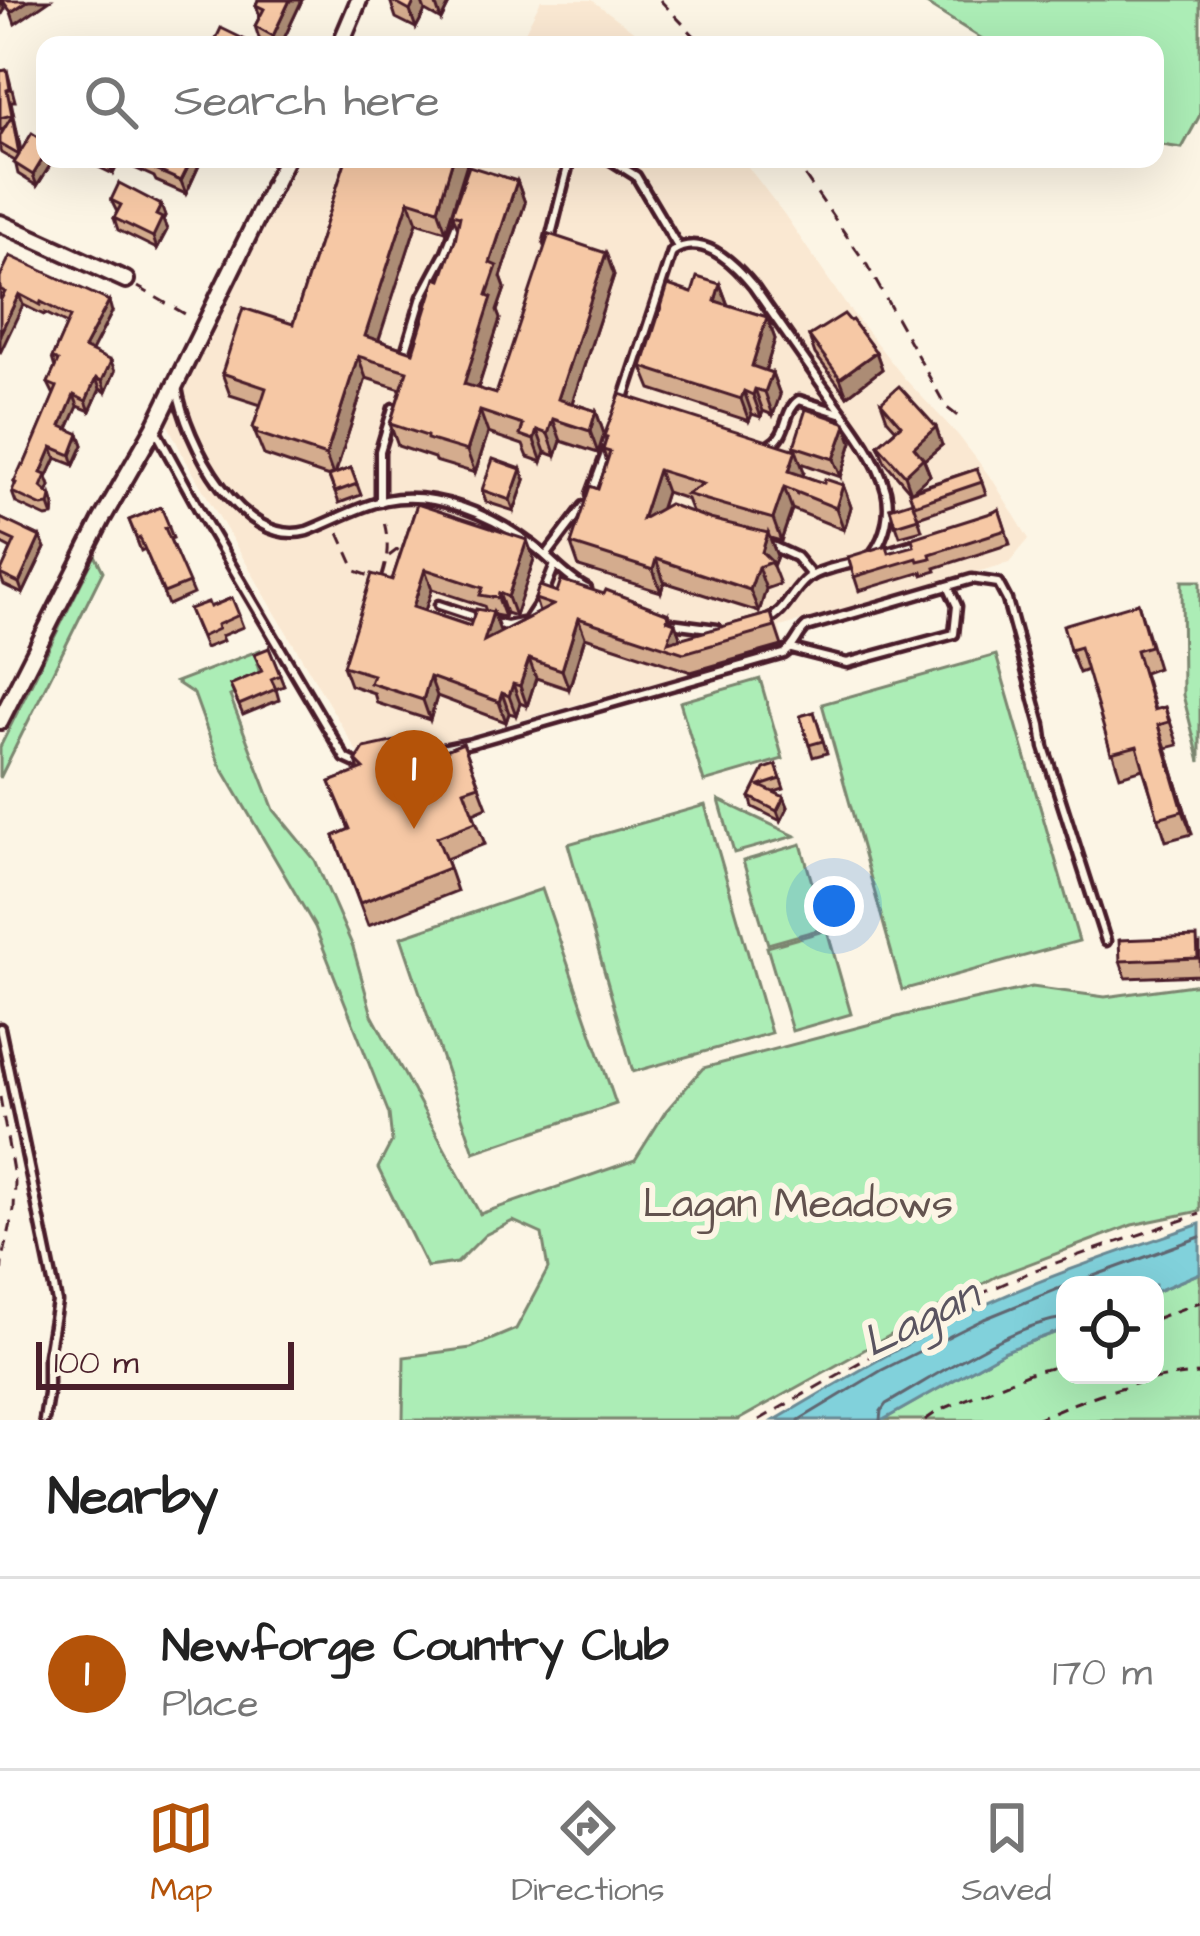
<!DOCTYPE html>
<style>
:root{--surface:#fff;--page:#f2f2f2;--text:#222;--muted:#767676;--line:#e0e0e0;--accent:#b45309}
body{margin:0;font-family:"Architects Daughter",sans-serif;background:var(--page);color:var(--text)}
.controls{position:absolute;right:36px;bottom:36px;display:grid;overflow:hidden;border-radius:24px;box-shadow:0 12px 48px #0002}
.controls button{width:108px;height:108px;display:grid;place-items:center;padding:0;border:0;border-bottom:3px solid var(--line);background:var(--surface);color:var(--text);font:60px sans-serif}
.scale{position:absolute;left:36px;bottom:30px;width:258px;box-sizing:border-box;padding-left:12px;border:6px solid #4a1f2b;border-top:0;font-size:33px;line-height:42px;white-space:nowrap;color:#4a1f2b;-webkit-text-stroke:9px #fcf5e5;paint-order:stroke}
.you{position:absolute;left:834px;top:906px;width:42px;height:42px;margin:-30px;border:9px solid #fff;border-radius:50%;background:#1a73e8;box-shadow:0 0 0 18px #1a73e833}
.badge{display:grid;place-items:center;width:78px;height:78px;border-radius:50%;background:var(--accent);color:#fff;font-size:39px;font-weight:700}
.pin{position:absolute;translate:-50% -99px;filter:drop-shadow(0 3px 6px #0008)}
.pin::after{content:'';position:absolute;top:63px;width:42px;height:36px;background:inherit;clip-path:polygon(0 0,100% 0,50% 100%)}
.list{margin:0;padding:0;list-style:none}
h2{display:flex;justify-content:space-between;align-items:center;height:156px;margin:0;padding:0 48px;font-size:51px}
h2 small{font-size:39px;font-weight:400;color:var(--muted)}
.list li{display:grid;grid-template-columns:78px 1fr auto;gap:36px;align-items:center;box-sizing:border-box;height:192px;padding:0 48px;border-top:3px solid var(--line)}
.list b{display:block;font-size:45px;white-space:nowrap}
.list p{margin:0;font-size:39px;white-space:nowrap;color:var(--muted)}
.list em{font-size:39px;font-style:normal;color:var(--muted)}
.icon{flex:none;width:66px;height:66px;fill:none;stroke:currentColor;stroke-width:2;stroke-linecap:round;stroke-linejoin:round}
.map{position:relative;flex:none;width:1200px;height:1420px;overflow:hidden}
.search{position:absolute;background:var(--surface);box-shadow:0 12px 48px #0002;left:36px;right:36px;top:36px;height:132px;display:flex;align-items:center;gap:30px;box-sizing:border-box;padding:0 42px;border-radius:24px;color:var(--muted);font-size:45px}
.sheet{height:348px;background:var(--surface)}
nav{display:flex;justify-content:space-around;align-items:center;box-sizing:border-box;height:168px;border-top:3px solid var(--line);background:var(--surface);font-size:33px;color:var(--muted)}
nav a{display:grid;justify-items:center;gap:6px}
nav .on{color:var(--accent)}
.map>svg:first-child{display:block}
.built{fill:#fae8d2}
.green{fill:#acedb6;stroke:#7b8670;stroke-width:3}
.water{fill:#81d1db;stroke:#6b8a95;stroke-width:3}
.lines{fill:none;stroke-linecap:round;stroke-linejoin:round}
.shore{stroke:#606671;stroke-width:3}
.service-casing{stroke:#4a1f2b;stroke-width:15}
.minor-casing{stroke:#4a1f2b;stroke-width:22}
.path{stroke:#4a1f2b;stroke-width:3;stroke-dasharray:12 9;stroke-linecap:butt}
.service{stroke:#fcf5e5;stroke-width:6}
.minor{stroke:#fcf5e5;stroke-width:14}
.wall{fill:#d4ac8e;stroke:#4a1f2b;stroke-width:3;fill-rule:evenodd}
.shaded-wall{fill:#ac8c74;stroke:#4a1f2b;stroke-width:3}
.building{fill:#f6c8a5;stroke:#4a1f2b;stroke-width:3}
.labels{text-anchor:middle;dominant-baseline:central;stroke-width:12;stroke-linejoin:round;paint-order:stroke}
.park-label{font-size:42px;fill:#62524e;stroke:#fcf5e5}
.water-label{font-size:45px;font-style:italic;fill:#5a5460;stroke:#fcf5e5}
</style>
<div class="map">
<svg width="1200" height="1420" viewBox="0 0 1200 1420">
<rect width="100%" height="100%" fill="#fcf5e5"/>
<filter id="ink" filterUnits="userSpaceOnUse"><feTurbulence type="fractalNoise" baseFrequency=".00833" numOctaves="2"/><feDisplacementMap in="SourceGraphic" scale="24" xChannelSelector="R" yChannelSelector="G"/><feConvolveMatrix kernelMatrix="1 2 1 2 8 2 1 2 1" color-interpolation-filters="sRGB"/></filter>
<g filter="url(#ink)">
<g class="built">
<polygon points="541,0 592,0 652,45 518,45"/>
<polygon points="299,159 742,159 784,214 846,305 905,379 958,435 994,482 1029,539 1009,563 780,627 784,647 435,744 357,752 185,459 167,423"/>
</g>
<g class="green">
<polygon points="920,0 1200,0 1200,115 1182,148 1155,144 1155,45 992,45"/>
<polygon points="95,555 103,571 0,778 0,747"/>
<polygon points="1182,581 1200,581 1200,762 1183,695"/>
<polygon points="260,650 264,661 257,664 260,674 271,677 230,696 274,810 315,860 353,947 372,1015 480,1214 635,1160 666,1111 703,1068 905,1015 1032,987 1105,997 1200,984 1200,1211 1132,1225 997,1276 738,1420 403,1420 404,1357 471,1348 516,1329 548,1269 542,1234 513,1221 485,1235 457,1263 427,1267 378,1168 392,1141 389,1114 315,927 219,763 194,694 176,682"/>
<polygon points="996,655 1079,941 902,990 822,704"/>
<polygon points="760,679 783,759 704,782 680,702"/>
<polygon points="719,800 795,836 734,853"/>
<polygon points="705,805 771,1033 633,1072 568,844"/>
<polygon points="801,844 825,928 768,944 743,861"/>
<polygon points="542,889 616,1104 474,1152 401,937"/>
<polygon points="827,930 851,1014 792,1031 767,947"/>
<polygon points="1200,1273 1200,1420 883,1420 1005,1351 1065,1329 1065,1375 1155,1375 1155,1292"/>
</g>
<path class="water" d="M1200,1224v49l-45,19v-7h-90v44l-60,22 -122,69h-108c66,-39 132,-78 201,-111 72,-34 149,-59 224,-85z"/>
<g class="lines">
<g class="shore">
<polyline points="1069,1285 1200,1237"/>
<polyline points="799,1420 882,1370 984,1319 1065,1286"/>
<path d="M880,1420l1,-9 5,-7c48,-27 126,-80 179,-86"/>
</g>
<g class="service-casing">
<g id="service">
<polyline points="609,159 636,176 678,247"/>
<polyline points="549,243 570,159"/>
<polyline points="404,356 422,297 445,254 459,219"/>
<path d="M177,387c8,54 65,162 130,144 26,-10 52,-25 79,-31 48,-10 104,15 142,42 21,14 36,35 59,47"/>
<path d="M624,398l48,-146c30,-21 62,11 81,34 22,31 43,62 65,93 23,33 58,73 68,112 5,21 0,45 -13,62"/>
<polyline points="156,431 207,524 345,758 360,765"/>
<path d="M770,445c19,-10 13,-34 29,-45l41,13"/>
<polyline points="591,494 607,451"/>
<polyline points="380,502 380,451 393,408"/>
<polyline points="768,544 796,557 812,576"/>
<polyline points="884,553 917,543"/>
<polyline points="546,556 584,506"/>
<polyline points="439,605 481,619"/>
<path d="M766,621c21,-9 25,-30 42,-43 14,-9 33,-12 49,-16"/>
<polyline points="493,623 507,626 527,622 540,602 555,565"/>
<polyline points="671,623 717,629"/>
<polyline points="792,649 847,663 954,634 957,606 948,586"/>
<path d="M408,756l63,-13 313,-89c11,-7 13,-19 22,-27l166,-48 26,4 9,17 34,125 3,22 62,194"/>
<polyline points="0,1028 57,1302 48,1355 48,1394 44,1420"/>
</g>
</g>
<g class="minor-casing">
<g id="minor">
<polyline points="340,45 359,0"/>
<polyline points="0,223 126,280"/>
<polyline points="0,721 102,519 154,428 286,159"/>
</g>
</g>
<g class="path">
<polyline points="660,0 703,45"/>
<polyline points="793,159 867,265 946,407 960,418"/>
<polyline points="138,287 192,318"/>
<polyline points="339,533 356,571 375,578"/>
<polyline points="389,556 405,544"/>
<path d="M382,576c7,-22 7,-39 0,-61"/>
<polyline points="0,1097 15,1183 14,1210 2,1263 0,1295"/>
<polyline points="1155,1319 1200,1302"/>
<polyline points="759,1420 972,1298 1035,1270 1200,1214"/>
<polyline points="925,1420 938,1411 1029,1373 1065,1365"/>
<path d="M1034,1420c52,-23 109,-43 166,-46"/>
</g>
<use href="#service" class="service"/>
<use href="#minor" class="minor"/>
</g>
<g class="wall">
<polygon points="258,0 302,0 281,45 268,45 260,41 255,26 260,16 256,5"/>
<polygon points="390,0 449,0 450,2 441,20 425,11 416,28 396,18"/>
<polygon points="7,70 15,101 11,101 21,151 45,159 54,159 37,186 18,174 15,161 1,153 0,151 0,136 4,129 0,130 0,71"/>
<polygon points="82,159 202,159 186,194 156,181 154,177 119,161 113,174"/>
<polygon points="346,159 468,160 446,231 417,222 378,340 413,352 455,240 458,228 452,214 517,181 525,203 501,277 505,288 497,311 500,319 478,389 496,394 606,253 614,275 572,403 596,411 604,434 598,453 561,441 556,456 545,452 542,462 528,457 523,445 488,433 475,473 435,461 434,458 398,446 390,424 401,389 366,378 335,474 351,468 361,495 339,503 329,477 264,455 253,428 261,405 230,395 222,373 293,324"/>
<polygon points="111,200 161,205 165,216 163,220 167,230 157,249 118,230 114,218 117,212"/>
<polygon points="0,277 112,312 91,352 115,371 106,392 100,389 90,411 78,406 68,429 79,434 83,445 74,465 56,458 47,478 50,486 47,493 54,506 53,516 46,517 16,503 12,492 15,485 14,482 24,465 54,395 48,383 55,368 52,358 67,324 45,313 44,315 23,305 0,298"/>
<polygon points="720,284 728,305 767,317 775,339 765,371 772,373 780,395 773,415 763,411 761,417 752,414 749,421 651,389 642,367 692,293"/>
<polygon points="809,336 876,352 882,369 847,396 815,354"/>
<polygon points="881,402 942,445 924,460 930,475 912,490 977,469 986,494 918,517 917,514 922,530 900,536 890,508 913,504 910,491 885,462 878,445 896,429 887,419"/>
<path d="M604,436l191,13 -1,-3 58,-4 -11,35 -40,-14 3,9 -1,4 21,7 19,2 8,22 -7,23 -52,-21 -11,32 -11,-3 7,18 -4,10 7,18 -14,5 -7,23 -95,-30 -3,10 -82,-25 -8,-23 27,-55 9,-27 -4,-12 3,-10zM666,492l21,7 5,13 -31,-4z"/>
<polygon points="525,480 514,511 486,502 482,490"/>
<path d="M417,504l117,55 -19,57 -9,-3 -1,4 -11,-2 5,18 40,-21 -4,-13 22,-7 112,22 12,25 90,-26 11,33 -91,26 -106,-35 -16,52 -33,-11 -9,28 -7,-3 -4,12 -7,-2 -3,9 -69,-26 -7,24 -53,-17 -3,-10 -24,-8 -7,-19 49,-86zM432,589l52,17 2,5 -16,15 -45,-15z"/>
<polygon points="161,507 173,538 170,539 193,594 168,605 145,549 141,551 129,520"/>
<polygon points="999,509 1010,544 935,568 936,571 923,575 922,572 859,591 848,557 889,553 914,546 994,512"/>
<polygon points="0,518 40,537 45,548 23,594 4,585 0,575 11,549 0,543"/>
<polygon points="232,598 243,627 221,636 223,641 205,648 189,609 210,607"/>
<polygon points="1138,603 1158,668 1144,673 1155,710 1165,707 1173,730 1178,745 1166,748 1192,834 1166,841 1143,769 1120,776 1087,670 1079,673 1070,650"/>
<polygon points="269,648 284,686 276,689 279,700 243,715 230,685 261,672"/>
<polygon points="814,712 827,753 813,757 800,716"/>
<polygon points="463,743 487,807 473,813 485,844 446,859 457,891 368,926 334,836 349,829 330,782 359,771 356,761 415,763"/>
<polygon points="776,765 784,789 774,792 784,797 788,807 781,821 753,807 750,797"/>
<polygon points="1200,944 1200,975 1126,978 1120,961"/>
</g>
<g class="shaded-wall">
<polygon points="0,0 5,9 0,18"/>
<polygon points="29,0 50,0 15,24 11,12"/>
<polygon points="290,0 302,0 281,45 277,45 273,36"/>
<polygon points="415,0 421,0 425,11 416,28 410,11"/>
<polygon points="436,0 449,0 450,2 441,20 435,2"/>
<polygon points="45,155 45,159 54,159 37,186 33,175"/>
<polygon points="110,159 119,159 119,161 113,174 108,161"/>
<polygon points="192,159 202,159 186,194 181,181"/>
<polygon points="453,159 468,160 446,231 438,209"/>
<polygon points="517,181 525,203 501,277 505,288 497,311 500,319 472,406 464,384 487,295 490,263"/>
<polygon points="409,200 417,222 373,358 365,336"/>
<polygon points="161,205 165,216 163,220 167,230 157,249 153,237 156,215"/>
<polygon points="606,253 614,275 566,421 558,399"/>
<polygon points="720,284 728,306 715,301"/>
<polygon points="19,294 23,305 0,353 0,334"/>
<polygon points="109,301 112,312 88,359 84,348"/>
<polygon points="767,317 775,339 760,388 752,366"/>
<polygon points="876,352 882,369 847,396 840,378"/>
<polygon points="358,356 366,378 334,478 326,456"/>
<polygon points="111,361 115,371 106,392 102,381"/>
<polygon points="772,373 780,395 773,415 765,392"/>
<polygon points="96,378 100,389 90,411 86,401"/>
<polygon points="755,389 763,411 761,417 753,395"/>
<polygon points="744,391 752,414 749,421 741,399"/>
<polygon points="74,395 78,406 64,437 61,426"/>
<polygon points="480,411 488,433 475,473 467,451"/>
<polygon points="596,411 604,434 598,453 590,431"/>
<polygon points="553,419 561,441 556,456 548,434"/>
<polygon points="846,425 852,442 841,477 834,459"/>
<polygon points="936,427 942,445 924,460 930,475 911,492 905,475 914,447"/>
<polygon points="537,430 545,452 542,462 534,440"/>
<polygon points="79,434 83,445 74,465 71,455"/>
<polygon points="52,447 56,458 47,478 50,486 45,498 41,487 41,473"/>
<polygon points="796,450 804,472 797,493 789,471"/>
<polygon points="521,469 525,480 514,511 510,500"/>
<polygon points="658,470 666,492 650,541 642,519"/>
<polygon points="843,485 851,507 844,530 836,508"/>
<polygon points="784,487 792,509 781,541 773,519"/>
<polygon points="51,496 54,506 53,516 49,505"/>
<polygon points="768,533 777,556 773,566 762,552"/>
<polygon points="40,537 45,548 23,594 19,583"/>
<polygon points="527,540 534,559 515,616 508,597"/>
<polygon points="656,559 664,582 661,592 653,570"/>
<polygon points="758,567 766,589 759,612 750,590"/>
<polygon points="425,569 432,589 420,626 413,607"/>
<polygon points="499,593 506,613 505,617 498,598"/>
<polygon points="493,612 500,631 491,660 484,641"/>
<polygon points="669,614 673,627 675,623 682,642 670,648 667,620"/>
<polygon points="578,618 585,637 569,689 562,670"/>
<polygon points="529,659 536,678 527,706 520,686"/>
<polygon points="430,677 437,696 430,720 423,700"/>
<polygon points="513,684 520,703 516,715 509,696"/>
<polygon points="502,693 509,713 506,722 499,702"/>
<polygon points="1158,725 1166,748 1192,834 1183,811"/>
<polygon points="784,797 788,807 781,821 777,811"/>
</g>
<g class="building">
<polygon points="2,0 29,0 11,12"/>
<polygon points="258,0 290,0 273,36 255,26 264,9 256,5"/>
<polygon points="390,0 415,0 410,11"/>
<polygon points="221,28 256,45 213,45"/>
<polygon points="7,70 10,89 7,90 12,115 0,118 0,71"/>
<polygon points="12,116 19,154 32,133 45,141 45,155 33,175 14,163 19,155 0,144 0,136"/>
<polygon points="139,159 192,159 181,181 151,168 153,165"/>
<polygon points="346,159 453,159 438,209 409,200 365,336 413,352 436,278 441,280 455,240 460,216 452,214 469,166 517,181 490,263 497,266 487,295 492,297 464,384 496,394 549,234 606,253 558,399 596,411 590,431 553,419 548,434 537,430 534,440 520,435 523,425 480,411 467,451 427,439 427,436 390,424 407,371 358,356 326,456 256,433 257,430 253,428 266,388 222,373 243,308 293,324"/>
<polygon points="119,183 161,205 156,215 162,218 153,237 114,218 121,205 111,200"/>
<polygon points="10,256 109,301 84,348 111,361 102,381 96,378 86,401 74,395 61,426 79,434 71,455 52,447 41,473 46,475 41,487 51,496 49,505 42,506 12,492 16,483 14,482 22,464 24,465 57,387 48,383 58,361 52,358 70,317 41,302 40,305 19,294 0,334 0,301 5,292 0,289 0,277"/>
<polygon points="697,277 720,284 715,301 767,317 752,366 772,373 765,392 755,389 753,395 744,391 741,399 642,367 668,285 692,293"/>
<polygon points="844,314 850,321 852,320 876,352 840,378 809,336"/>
<polygon points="899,386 936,427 914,447 923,458 905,475 878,445 901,425 881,402"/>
<polygon points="620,394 796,450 789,471 824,483 825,479 843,485 836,508 784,487 773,519 686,494 703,484 658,470 642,519 669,504 710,519 768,533 762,552 772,562 758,567 750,590 656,559 653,570 571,544 590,486 598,489 610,452 603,450 607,437 604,436"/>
<polygon points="806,409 844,422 846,425 834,459 794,446"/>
<polygon points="493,459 521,469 510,500 482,490"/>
<polygon points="351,468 357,484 335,492 329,476"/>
<polygon points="977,469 982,482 914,505 909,492"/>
<polygon points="912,501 918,518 895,525 890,508"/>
<polygon points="417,504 527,540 508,597 499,593 498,598 480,595 483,588 425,569 413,607 470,626 476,609 493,612 484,641 553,605 535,599 538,589 540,586 557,592 561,580 604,594 606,590 669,614 667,620 675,623 668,642 771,613 775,627 684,653 578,618 562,670 529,659 520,686 513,684 509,696 502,693 499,702 430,677 423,700 370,683 373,675 343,666 372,574 392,580"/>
<polygon points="161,507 169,526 165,528 189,583 164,593 140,538 137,539 129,520"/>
<polygon points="999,509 1006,530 930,554 931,558 918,561 917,558 854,577 848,557 887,545 889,553 914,546 912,538 994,512"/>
<polygon points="0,518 40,537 19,583 0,574 15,541 0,534"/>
<polygon points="232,598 239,615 217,625 218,629 201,637 189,609 208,602 210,607"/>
<polygon points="1138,603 1150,646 1136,650 1154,710 1165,707 1169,722 1158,725 1183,811 1158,818 1137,746 1111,753 1080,647 1070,650 1063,625"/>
<polygon points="269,648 280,675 271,679 276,689 239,705 230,685 262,671 254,654"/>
<polygon points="814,712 823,741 809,745 800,716"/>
<polygon points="405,739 415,763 463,743 479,785 464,790 476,822 437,837 449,868 360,903 334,836 350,829 330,782 364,769 356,761 364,748"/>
<polygon points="776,765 781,779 760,786 784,797 777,811 750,797 764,769"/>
<polygon points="1197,937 1198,958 1120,961 1119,940"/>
</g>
</g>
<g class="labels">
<g class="park-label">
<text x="798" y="1205">Lagan Meadows</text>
</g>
<g class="water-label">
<text transform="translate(921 1319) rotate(-26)">Lagan</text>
</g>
</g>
</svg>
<div class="controls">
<button><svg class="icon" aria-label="locate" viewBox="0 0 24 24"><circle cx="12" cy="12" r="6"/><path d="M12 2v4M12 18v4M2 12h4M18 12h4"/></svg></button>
</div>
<div class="scale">100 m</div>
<div class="you"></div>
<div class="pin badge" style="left:414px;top:829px">1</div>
<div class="search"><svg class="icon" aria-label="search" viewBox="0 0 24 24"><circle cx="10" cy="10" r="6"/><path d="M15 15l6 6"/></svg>Search here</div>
</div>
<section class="sheet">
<h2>Nearby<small></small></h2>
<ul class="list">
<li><span class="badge">1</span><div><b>Newforge Country Club</b><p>Place</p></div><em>170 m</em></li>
</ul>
</section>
<nav>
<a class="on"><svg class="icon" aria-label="map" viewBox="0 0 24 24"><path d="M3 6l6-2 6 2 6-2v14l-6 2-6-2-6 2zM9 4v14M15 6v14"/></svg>Map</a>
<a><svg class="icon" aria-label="directions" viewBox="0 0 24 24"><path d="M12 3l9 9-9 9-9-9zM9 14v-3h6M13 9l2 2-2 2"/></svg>Directions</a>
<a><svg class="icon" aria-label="saved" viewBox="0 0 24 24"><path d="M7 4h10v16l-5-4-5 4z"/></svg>Saved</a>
</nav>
